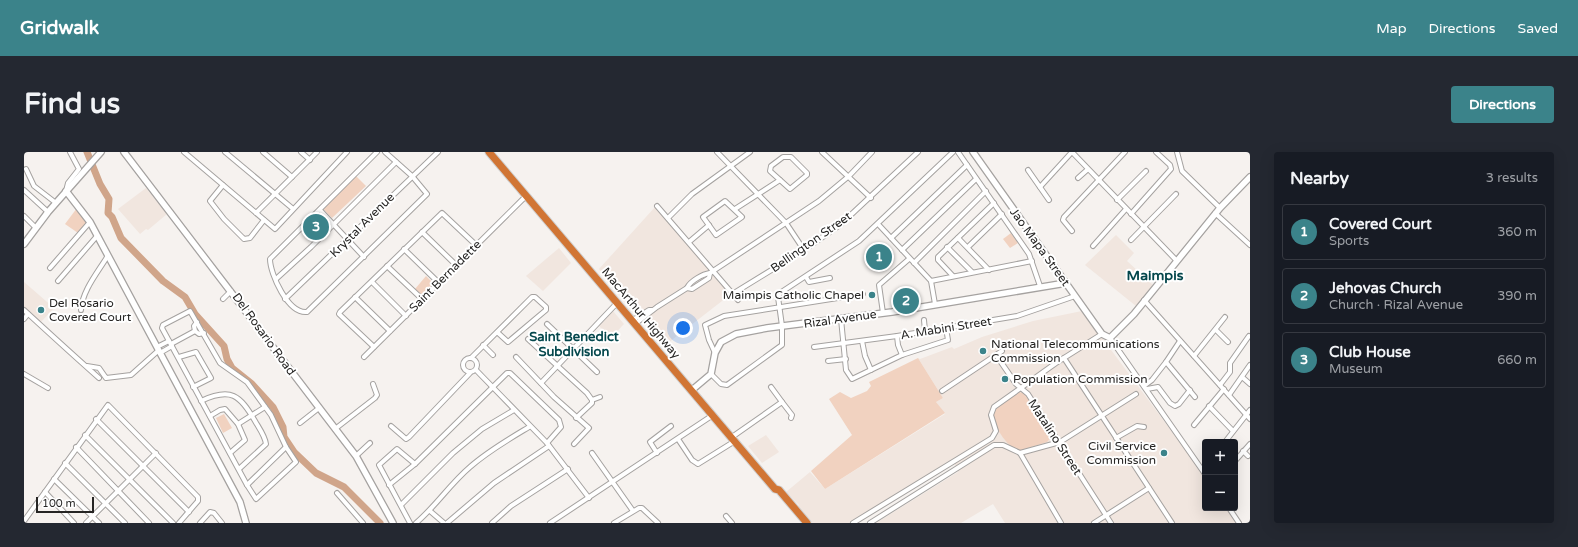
<!DOCTYPE html>
<meta charset="utf-8">
<style>
:root{--surface:#171b24;--page:#242831;--text:#f1f3f6;--muted:#9ea1a6;--line:#363941;--accent:#3b838a}
body{margin:0;font-family:"Varela Round",sans-serif;background:var(--page);color:var(--text)}
.controls{position:absolute;right:12px;bottom:12px;display:grid;overflow:hidden;border-radius:4px;box-shadow:0 4px 16px #0002}
.controls button{width:36px;height:36px;display:grid;place-items:center;padding:0;border:0;border-bottom:1px solid var(--line);background:var(--surface);color:var(--text);font:20px sans-serif}
.scale{position:absolute;left:12px;bottom:10px;width:58px;box-sizing:border-box;padding-left:4px;border:2px solid #262524;border-top:0;font-size:11px;line-height:14px;white-space:nowrap;color:#262524;-webkit-text-stroke:3px #fff;paint-order:stroke}
.you{position:absolute;left:659px;top:176px;width:14px;height:14px;margin:-10px;border:3px solid #fff;border-radius:50%;background:#1a73e8;box-shadow:0 0 0 6px #1a73e833}
.badge{display:grid;place-items:center;width:26px;height:26px;border-radius:50%;background:var(--accent);color:#fff;font-size:13px;font-weight:700}
.pin{position:absolute;translate:-50% -50%;border:2px solid #fff;box-shadow:0 1px 4px #0006}
.list{margin:0;padding:0;list-style:none}
h2{display:flex;justify-content:space-between;align-items:center;height:52px;margin:0;padding:0 16px;font-size:17px}
h2 small{font-size:13px;font-weight:400;color:var(--muted)}
.list li{display:grid;grid-template-columns:26px 1fr auto;gap:12px;align-items:center;box-sizing:border-box;height:56px;margin:0 8px 8px;padding:0 8px;border:1px solid var(--line);border-radius:4px}
.list b{display:block;font-size:15px;white-space:nowrap}
.list p{margin:0;font-size:13px;white-space:nowrap;color:var(--muted)}
.list em{font-size:13px;font-style:normal;color:var(--muted)}
.map{position:relative;flex:none;width:1226px;height:371px;overflow:hidden;border-radius:4px}
header{display:flex;align-items:center;gap:24px;box-sizing:border-box;height:56px;padding:0 20px;background:var(--accent);color:#fff}
header strong{font-size:19px}
nav{display:flex;gap:22px;margin-inline-start:auto;font-size:14px}
.intro{display:flex;align-items:center;justify-content:space-between;box-sizing:border-box;height:96px;padding:0 24px}
h1{margin:0;font-size:28px}
.button{padding:10px 18px;border-radius:4px;background:var(--accent);color:#fff;font-size:14px;font-weight:700}
main{display:flex;gap:24px;padding:0 24px}
aside{flex:1;background:var(--surface);border-radius:4px;box-shadow:0 4px 16px #0002}
.map>svg:first-child{display:block}
.built{fill:#f1e6df}
.green{fill:#f1d2c0}
.lines{fill:none;stroke-linecap:round;stroke-linejoin:round}
.river{stroke:#d0a58a;stroke-width:7}
.street-casing{stroke:#a5a2a0;stroke-width:6}
.secondary-casing{stroke:#a5a2a0;stroke-width:8}
.highway-casing{stroke:#cfcfcf;stroke-width:9}
.street{stroke:#fff;stroke-width:4}
.secondary{stroke:#fff;stroke-width:5.5}
.highway{stroke:#d17534;stroke-width:7}
.poi-dot{fill:#3b838a;stroke:#fff;stroke-width:1.5}
.labels{text-anchor:middle;dominant-baseline:central;stroke-width:4;stroke-linejoin:round;paint-order:stroke}
.street-label{font-size:12px;fill:#262524;stroke:#fff}
.poi-label{font-size:12px;fill:#262524;stroke:#fff;text-anchor:start}
.neighbourhood-label{font-size:13px;font-weight:bold;fill:#04474c;stroke:#fff}
.quarter-label{font-size:14px;font-weight:bold;fill:#04474c;stroke:#fff}
</style>
<header>
<strong>Gridwalk</strong>
<nav><a>Map</a><a>Directions</a><a>Saved</a></nav>
</header>
<div class="intro"><h1>Find us</h1><a class="button">Directions</a></div>
<main>
<div class="map">
<svg width="1226" height="371" viewBox="0 0 1226 371">
<rect width="100%" height="100%" fill="#f6f2ef"/>
<g class="built">
<polygon points="122,36 143,62 124,78 122,77 116,82 94,57"/>
<polygon points="631,55 707,142 640,194 575,117"/>
<polygon points="1092,83 1110,101 1103,109 1129,133 1112,154 1061,113"/>
<polygon points="535,96 547,111 519,139 502,124"/>
<polygon points="0,130 30,156 16,171 0,156"/>
<polygon points="589,159 600,172 587,186 575,174"/>
<polygon points="1058,159 1181,324 1181,356 1205,356 1216,371 981,371 969,352 937,371 852,371 934,320 929,308 826,371 788,371 773,355 775,353 762,340 786,320 801,337 921,262 912,250 919,246 894,206 896,207 928,195 930,197 958,185 1009,169"/>
<polygon points="742,283 755,300 738,311 724,294"/>
</g>
<g class="green">
<polygon points="332,24 342,34 308,66 298,56"/>
<polygon points="53,56 63,70 54,81 41,72"/>
<polygon points="987,81 994,91 986,96 979,87"/>
<polygon points="402,124 409,131 398,143 391,137"/>
<polygon points="894,206 919,246 912,250 921,261 801,337 787,319 828,283 805,247 816,240 827,246 843,239 847,234 845,230"/>
<path d="M994,240l6,1 4,3 24,40 -5,6 -28,9c-13,-5 -25,-24 -26,-38l3,-6z"/>
<polygon points="200,262 208,276 199,281 192,266"/>
</g>
<g class="lines">
<polyline class="river" points="63,0 76,32 85,47 84,61 88,65 97,86 139,129 161,145 171,162 200,194 203,207 208,216 228,232 249,255 259,275 260,285 270,300 292,321 320,335 356,371"/>
<g class="street-casing">
<g id="street">
<polyline points="160,0 251,77 323,0"/>
<polyline points="201,0 268,56"/>
<polyline points="239,0 268,25"/>
<polyline points="277,0 286,8"/>
<path d="M353,0l-107,107c0,15 18,55 37,53l120,-118 -15,-18 -27,-24"/>
<polyline points="693,0 762,71 780,98"/>
<polyline points="798,0 847,46"/>
<polyline points="934,0 1005,102 1016,134"/>
<polyline points="1048,0 1152,108"/>
<polyline points="1153,0 1158,19 1196,56"/>
<polygon points="759,5 767,5 783,21 783,23 766,37 746,19 747,14"/>
<polyline points="2,17 10,34 32,51"/>
<polyline points="1004,18 1025,48"/>
<polyline points="1054,26 1063,18"/>
<polyline points="199,33 186,49 200,67 220,87 226,86 240,68"/>
<polyline points="1016,35 1048,0"/>
<polyline points="0,38 24,60"/>
<polyline points="42,39 44,31 55,17 46,0"/>
<polyline points="1093,48 1122,19"/>
<polygon points="701,49 718,65 692,83 679,65"/>
<polyline points="633,54 714,148"/>
<polyline points="711,57 756,28"/>
<polyline points="296,58 340,105"/>
<polyline points="232,61 293,0"/>
<polyline points="1191,61 1226,93"/>
<polyline points="1107,62 1147,17 1146,13 1132,0"/>
<polyline points="0,64 12,76"/>
<polyline points="644,66 668,42 726,0"/>
<polyline points="854,72 907,129 911,152"/>
<polyline points="1048,79 1039,68 1040,65 1101,0"/>
<polyline points="398,80 433,114"/>
<polyline points="867,86 943,13"/>
<polyline points="934,86 965,118"/>
<polyline points="1107,88 1152,42"/>
<polyline points="665,90 685,73"/>
<polyline points="1069,94 1102,57"/>
<polyline points="923,95 948,120"/>
<polyline points="944,95 978,62"/>
<polyline points="380,97 415,131"/>
<polyline points="878,98 952,27"/>
<polyline points="890,111 962,39"/>
<polyline points="363,114 398,147"/>
<polyline points="26,116 66,70"/>
<polyline points="929,124 914,108 914,105 970,51"/>
<polyline points="782,125 785,130 806,126"/>
<polyline points="252,127 287,95 372,10"/>
<polyline points="34,129 73,84"/>
<polyline points="907,129 1008,109"/>
<polyline points="348,130 382,164"/>
<polyline points="663,136 668,137 685,126 686,121"/>
<polyline points="710,141 780,98 816,73 894,0"/>
<polyline points="331,145 366,179"/>
<polyline points="199,147 207,139"/>
<polyline points="261,147 414,0"/>
<polyline points="1120,148 1226,267"/>
<path d="M0,158c25,23 49,45 75,68"/>
<path d="M57,158c1,-19 17,-38 26,-53"/>
<polygon points="166,159 196,211 223,230 247,263 262,295 272,310 232,347 223,333 138,176 139,173"/>
<polyline points="859,161 855,133 885,107"/>
<polyline points="0,167 4,162"/>
<polyline points="817,167 822,218 828,227 878,203 924,188 922,176"/>
<polyline points="609,168 625,158 628,158"/>
<polyline points="900,168 901,179"/>
<polyline points="173,170 170,174 171,179 175,182 180,181"/>
<polyline points="523,172 573,220"/>
<path d="M611,172l22,-17 30,-19c3,-7 16,-14 23,-15l109,-72 30,-25 23,-24"/>
<polyline points="1192,178 1204,190"/>
<polyline points="873,184 874,193 878,203"/>
<polyline points="1086,186 1181,322"/>
<polyline points="504,187 563,241 568,248 568,251 552,266"/>
<polyline points="838,189 841,204 847,218"/>
<polyline points="1156,189 1142,210 1171,245"/>
<polyline points="147,192 171,179"/>
<polyline points="459,193 469,203"/>
<polyline points="133,195 145,189"/>
<polyline points="350,195 315,162 316,160 418,61 453,94"/>
<polyline points="790,195 873,184 993,164 1051,144"/>
<polyline points="136,201 148,194"/>
<polyline points="691,201 685,188 681,173 700,164 839,142"/>
<polyline points="972,203 992,232 1004,242 1087,371"/>
<polyline points="1170,204 1201,165"/>
<polyline points="155,205 172,200 187,226 169,235"/>
<polyline points="340,205 502,44"/>
<polyline points="492,205 530,245 565,276 550,292"/>
<circle cx="446" cy="213" r="7"/>
<polyline points="447,206 508,145 511,145 522,155 522,158 484,190 473,180"/>
<polyline points="1040,206 1148,371"/>
<polyline points="804,209 822,207"/>
<polyline points="63,214 75,216 82,226 107,223 135,198"/>
<polyline points="452,218 523,291 565,346"/>
<polyline points="0,222 24,236"/>
<polyline points="687,222 697,232 703,233 758,193 758,174 754,145 756,141 835,89 929,0"/>
<polyline points="1218,225 1226,232"/>
<polyline points="517,231 593,151"/>
<polyline points="1196,233 1206,220 1206,211 1225,184"/>
<polyline points="1120,234 1128,228 1142,210"/>
<polyline points="747,235 758,250"/>
<polyline points="1123,237 1134,235 1146,251 1151,254 1155,252 1166,238"/>
<polyline points="918,239 978,199"/>
<polyline points="1205,243 1226,213"/>
<polyline points="568,248 576,245"/>
<path d="M177,249c30,-14 39,-6 54,20 4,7 10,15 11,23l-27,25"/>
<polyline points="1185,254 1209,279"/>
<polyline points="186,264 196,258 201,257 214,272 221,288 206,301"/>
<polyline points="72,267 165,360"/>
<polyline points="276,271 295,256"/>
<polyline points="214,272 241,255"/>
<polyline points="1170,273 1200,237"/>
<polyline points="367,274 382,287 385,285 446,221"/>
<polyline points="311,277 351,246 353,243 349,232"/>
<polyline points="61,283 149,371"/>
<polyline points="708,285 758,250 768,263 767,266"/>
<polyline points="1092,286 1113,274 1120,275"/>
<polyline points="654,287 668,308 674,312 711,289"/>
<polyline points="1201,290 1226,258"/>
<polyline points="52,295 125,371"/>
<polyline points="1219,299 1224,304"/>
<polyline points="568,301 609,359"/>
<polyline points="633,301 626,290 647,274"/>
<polyline points="996,301 1037,371"/>
<polyline points="332,304 346,291"/>
<polyline points="1211,309 1226,292"/>
<polyline points="41,311 101,371"/>
<polyline points="30,327 75,371"/>
<polyline points="223,333 262,295"/>
<polyline points="365,333 391,312 483,221 486,221 535,268 537,275 523,291"/>
<polyline points="21,340 50,371"/>
<polyline points="313,341 339,371"/>
<polyline points="377,353 429,301 458,277 490,258"/>
<polyline points="1205,356 1215,371"/>
<polyline points="406,359 420,371"/>
<polyline points="702,364 708,371"/>
<polyline points="0,369 84,253 174,345 174,349 155,371"/>
<polyline points="62,371 132,301"/>
<polyline points="176,371 186,360 190,361 198,371"/>
<polyline points="386,371 355,313 373,297 391,312"/>
<path d="M392,371c20,-17 34,-39 54,-56 18,-16 39,-28 59,-40"/>
<polyline points="423,371 470,331 525,294"/>
<polyline points="468,371 487,354 544,317"/>
<polyline points="526,371 689,263"/>
<polyline points="590,371 615,356 618,356 634,371"/>
<polyline points="829,371 968,286 972,279 967,263 970,255 1032,211 1078,182"/>
<polyline points="846,371 970,293 979,293 996,301 1036,290 1112,242"/>
<polyline points="1070,371 1125,336"/>
</g>
</g>
<g class="secondary-casing">
<g id="secondary">
<polyline points="100,0 332,304 369,371"/>
<polyline points="949,0 1078,182 1086,186 1110,162 1196,56 1226,25"/>
<polyline points="42,39 66,70 216,350 222,371"/>
<polyline points="0,92 24,60 77,0"/>
<polyline points="668,238 687,222 691,201 697,190 712,182 743,176 868,160 1042,131"/>
</g>
</g>
<g class="highway-casing">
<polyline id="highway" points="465,0 751,337 755,338 783,371"/>
</g>
<use href="#street" class="street"/>
<use href="#secondary" class="secondary"/>
<use href="#highway" class="highway"/>
</g>
<g class="poi-dot">
<circle cx="848" cy="143" r="4"/>
<circle cx="17" cy="158" r="4"/>
<circle cx="959" cy="199" r="4"/>
<circle cx="981" cy="227" r="4"/>
<circle cx="1140" cy="301" r="4"/>
</g>
<g class="labels">
<g class="street-label">
<text transform="translate(338 73) rotate(-45)">Krystal Avenue</text>
<text transform="translate(787 90) rotate(-35)">Bellington Street</text>
<text transform="translate(1016 95) rotate(54)">Jao Mapa Street</text>
<text transform="translate(421 124) rotate(-45)">Saint Bernadette</text>
<text transform="translate(617 161) rotate(50)">MacArthur Highway</text>
<text transform="translate(816 167) rotate(-8)">Rizal Avenue</text>
<text transform="translate(922 176) rotate(-9)">A. Mabini Street</text>
<text transform="translate(240 182) rotate(54)">Del Rosario Road</text>
<text transform="translate(1031 285) rotate(57)">Matalino Street</text>
</g>
<g class="poi-label">
<text x="840" y="143" text-anchor="end">Maimpis Catholic Chapel</text>
<text x="25" y="151">Del Rosario<tspan x="25" dy="14">Covered Court</tspan></text>
<text x="967" y="192">National Telecommunications<tspan x="967" dy="14">Commission</tspan></text>
<text x="989" y="227">Population Commission</text>
<text x="1132" y="294" text-anchor="end">Civil Service<tspan x="1132" dy="14">Commission</tspan></text>
</g>
<g class="neighbourhood-label">
<text x="550" y="185">Saint Benedict<tspan x="550" dy="15">Subdivision</tspan></text>
</g>
<g class="quarter-label">
<text x="1131" y="123">Maimpis</text>
</g>
</g>
</svg>
<div class="controls">
<button>+</button>
<button>−</button>
</div>
<div class="scale">100 m</div>
<div class="you"></div>
<div class="pin badge" style="left:855px;top:105px">1</div>
<div class="pin badge" style="left:882px;top:149px">2</div>
<div class="pin badge" style="left:292px;top:75px">3</div>
</div>
<aside>
<h2>Nearby<small>3 results</small></h2>
<ul class="list">
<li><span class="badge">1</span><div><b>Covered Court</b><p>Sports</p></div><em>360 m</em></li>
<li><span class="badge">2</span><div><b>Jehovas Church</b><p>Church · Rizal Avenue</p></div><em>390 m</em></li>
<li><span class="badge">3</span><div><b>Club House</b><p>Museum</p></div><em>660 m</em></li>
</ul>
</aside>
</main>
